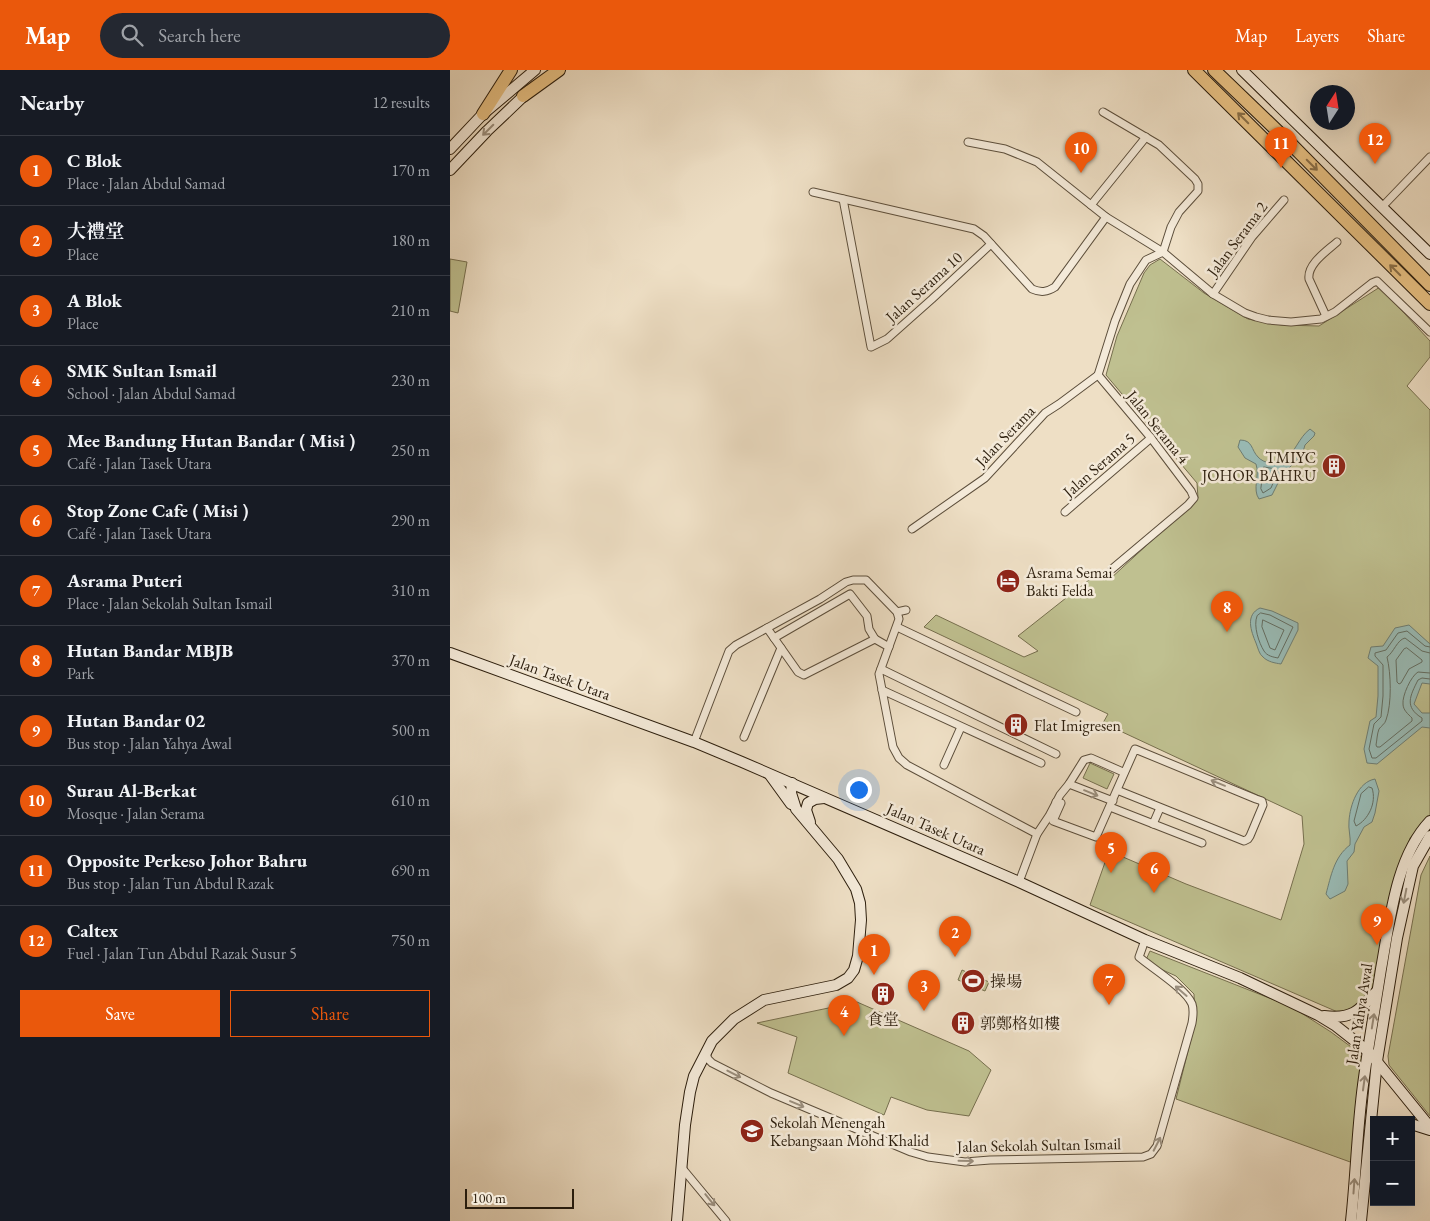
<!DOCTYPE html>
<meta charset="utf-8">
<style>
:root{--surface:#171b24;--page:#242831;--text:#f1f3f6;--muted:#9ea1a6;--line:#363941;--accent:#ea580c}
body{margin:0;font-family:"EB Garamond","Noto Serif SC",serif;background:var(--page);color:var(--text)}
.controls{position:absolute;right:15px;bottom:15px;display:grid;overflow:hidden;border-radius:0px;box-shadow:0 5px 20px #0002}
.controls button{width:45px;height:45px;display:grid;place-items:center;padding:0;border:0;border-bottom:1px solid var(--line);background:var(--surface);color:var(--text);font:25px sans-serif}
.compass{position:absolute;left:860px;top:15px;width:45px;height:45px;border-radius:50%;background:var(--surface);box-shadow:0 5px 20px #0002;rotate:12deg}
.scale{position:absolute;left:15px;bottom:12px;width:109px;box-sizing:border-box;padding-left:5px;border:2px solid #2c1e0d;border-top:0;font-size:14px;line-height:18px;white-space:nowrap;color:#2c1e0d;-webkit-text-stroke:4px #f4ead9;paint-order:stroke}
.you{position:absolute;left:408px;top:719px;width:18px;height:18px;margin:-12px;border:4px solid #fff;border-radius:50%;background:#1a73e8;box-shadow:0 0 0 8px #1a73e833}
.badge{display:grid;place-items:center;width:32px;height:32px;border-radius:50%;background:var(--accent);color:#fff;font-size:16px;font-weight:700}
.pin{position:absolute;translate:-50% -41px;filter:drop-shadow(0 1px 2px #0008)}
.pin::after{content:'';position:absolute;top:26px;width:18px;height:15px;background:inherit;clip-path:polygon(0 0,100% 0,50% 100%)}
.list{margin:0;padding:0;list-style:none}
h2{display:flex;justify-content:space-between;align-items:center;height:65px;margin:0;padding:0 20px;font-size:21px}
h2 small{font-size:16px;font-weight:400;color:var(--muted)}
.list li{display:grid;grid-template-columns:32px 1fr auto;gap:15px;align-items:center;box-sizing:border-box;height:70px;padding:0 20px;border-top:1px solid var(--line)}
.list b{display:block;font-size:19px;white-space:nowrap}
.list p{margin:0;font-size:16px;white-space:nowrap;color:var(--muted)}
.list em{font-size:16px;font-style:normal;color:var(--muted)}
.actions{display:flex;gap:10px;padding:15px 20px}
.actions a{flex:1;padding:11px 0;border:1px solid var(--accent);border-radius:0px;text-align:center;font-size:18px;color:var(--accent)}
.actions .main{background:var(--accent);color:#fff}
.icon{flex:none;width:28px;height:28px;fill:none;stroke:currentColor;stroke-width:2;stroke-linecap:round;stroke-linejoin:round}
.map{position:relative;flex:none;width:980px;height:1151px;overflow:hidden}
header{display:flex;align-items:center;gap:30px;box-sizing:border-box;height:70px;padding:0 25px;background:var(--accent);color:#fff}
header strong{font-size:24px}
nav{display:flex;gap:28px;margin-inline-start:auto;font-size:18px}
.search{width:350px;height:45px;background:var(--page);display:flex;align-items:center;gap:12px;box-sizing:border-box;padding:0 18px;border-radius:28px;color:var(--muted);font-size:19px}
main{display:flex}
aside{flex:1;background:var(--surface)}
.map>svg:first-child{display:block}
.green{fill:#bfc090;stroke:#766f4e}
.water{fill:#99bcb7;stroke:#6d7d73}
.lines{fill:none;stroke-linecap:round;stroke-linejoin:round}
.shore{stroke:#626d62;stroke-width:1}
.street-casing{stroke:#5c4e3b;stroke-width:9}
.secondary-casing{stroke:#2c1e0d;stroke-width:12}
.highway-casing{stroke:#2c1e0d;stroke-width:14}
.street{stroke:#f4ead9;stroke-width:7}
.secondary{stroke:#f4ead9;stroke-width:10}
.highway{stroke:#e7c082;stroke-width:12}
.oneway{stroke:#8a6f48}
.oneway2{stroke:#9a8e7d}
.labels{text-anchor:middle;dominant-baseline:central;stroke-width:5;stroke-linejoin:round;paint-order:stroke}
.street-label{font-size:16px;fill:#2c1e0d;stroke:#f4ead9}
.poi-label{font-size:16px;fill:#2c1e0d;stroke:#f4ead9;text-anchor:start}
</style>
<header>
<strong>Map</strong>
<div class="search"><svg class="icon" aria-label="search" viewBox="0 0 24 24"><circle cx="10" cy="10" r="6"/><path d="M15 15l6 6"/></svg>Search here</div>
<nav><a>Map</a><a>Layers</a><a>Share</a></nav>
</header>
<main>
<aside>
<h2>Nearby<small>12 results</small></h2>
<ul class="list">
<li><span class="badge">1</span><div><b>C Blok</b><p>Place · Jalan Abdul Samad</p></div><em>170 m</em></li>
<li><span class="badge">2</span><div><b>大禮堂</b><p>Place</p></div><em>180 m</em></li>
<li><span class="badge">3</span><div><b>A Blok</b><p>Place</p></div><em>210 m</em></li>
<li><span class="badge">4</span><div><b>SMK Sultan Ismail</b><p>School · Jalan Abdul Samad</p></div><em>230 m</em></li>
<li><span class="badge">5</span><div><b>Mee Bandung Hutan Bandar ( Misi )</b><p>Café · Jalan Tasek Utara</p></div><em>250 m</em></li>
<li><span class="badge">6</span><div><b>Stop Zone Cafe ( Misi )</b><p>Café · Jalan Tasek Utara</p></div><em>290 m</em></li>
<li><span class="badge">7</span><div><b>Asrama Puteri</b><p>Place · Jalan Sekolah Sultan Ismail</p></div><em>310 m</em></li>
<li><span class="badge">8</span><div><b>Hutan Bandar MBJB</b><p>Park</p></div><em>370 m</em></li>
<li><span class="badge">9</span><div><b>Hutan Bandar 02</b><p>Bus stop · Jalan Yahya Awal</p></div><em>500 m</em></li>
<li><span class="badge">10</span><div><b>Surau Al-Berkat</b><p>Mosque · Jalan Serama</p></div><em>610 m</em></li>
<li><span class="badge">11</span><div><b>Opposite Perkeso Johor Bahru</b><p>Bus stop · Jalan Tun Abdul Razak</p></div><em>690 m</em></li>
<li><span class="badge">12</span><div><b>Caltex</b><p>Fuel · Jalan Tun Abdul Razak Susur 5</p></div><em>750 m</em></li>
</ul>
<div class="actions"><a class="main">Save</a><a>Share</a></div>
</aside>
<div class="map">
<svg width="980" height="1151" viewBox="0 0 980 1151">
<rect width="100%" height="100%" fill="#eedfc5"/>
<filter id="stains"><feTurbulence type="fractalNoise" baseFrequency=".004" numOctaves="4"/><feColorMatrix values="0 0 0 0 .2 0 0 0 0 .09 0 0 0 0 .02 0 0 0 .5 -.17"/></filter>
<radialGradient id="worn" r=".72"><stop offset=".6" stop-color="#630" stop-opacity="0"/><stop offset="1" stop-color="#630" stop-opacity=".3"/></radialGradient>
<g class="green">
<polygon points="0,189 17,192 8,243 0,241"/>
<polygon points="710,189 754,223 798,249 832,255 869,256 930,217 980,271 980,287 957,316 980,340 980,746 960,768 941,827 924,915 914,935 890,943 640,835 659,781 736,814 831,850 854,774 852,746 653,653 658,644 474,557 486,545 574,587 588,581 568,566 640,509 660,509 748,428 747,413 656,305 667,266 694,203 700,195"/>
<polygon points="640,693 664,704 657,719 633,708"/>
<polygon points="980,786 980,1046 939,995 938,986 971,805"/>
<polygon points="700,881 842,937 881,962 908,982 914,992 903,1093 726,1029 745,953 744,924 726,906 695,892"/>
<polygon points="512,900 539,912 535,921 508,910"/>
<polygon points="407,932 519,981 541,1000 519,1046 477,1040 441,1027 434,1045 338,1003 347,967 307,953"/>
</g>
<g class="water">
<path d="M860,359l5,4 -1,3 -9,9 -3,10 -20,20 -10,20 -13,4c-7,-10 1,-23 -3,-35l-11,-6 -7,-11 2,-7c13,0 11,10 18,17 5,6 19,9 25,5 12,-9 16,-25 27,-33z"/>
<path d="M810,538l12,3 26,12v7l-17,34c-6,-1 -13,-2 -18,-7 -4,-3 -5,-9 -7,-14 -5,-12 -11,-28 4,-35z"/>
<polygon points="959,555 980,574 980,614 972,613 964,634 972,643 980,643 980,658 972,657 927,694 917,693 914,679 920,651 926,647 928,626 928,596 918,588 921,577 933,576 945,558"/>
<path d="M925,709l4,12 -4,22 -3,9 -8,5 -9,17 -1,8 -7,9 1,23 -3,7 -15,8 -4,-5c5,-18 8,-37 24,-49 1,-8 -2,-16 -1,-24 1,-16 9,-39 26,-42z"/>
</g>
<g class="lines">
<g class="shore">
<polygon points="814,397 826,399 828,401 821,418 813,423 811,419"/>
<path d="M811,543l9,2 23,12 -15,31c-5,-1 -11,-2 -14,-7 -5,-8 -11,-25 -7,-35z"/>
<polygon points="813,550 834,560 825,580 820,578 812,557"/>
<path d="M980,577l-5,-1 -18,-15 -9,2 -12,17 -11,3v3l8,9v31l-2,21 -7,7 -5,25 3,9h4l46,-37v-3c-18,-11 -12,-22 -4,-38l4,-2 8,1"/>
<polygon points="957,578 972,590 972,592 959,599 951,613 949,614 947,612 946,590 954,579"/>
<path d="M980,583l-8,-2 -17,-13c-8,2 -11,14 -18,19 4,16 5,47 -1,63 -1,4 -5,6 -7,9 -2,5 -2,11 -3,16l1,2h3l32,-26v-3c-4,-4 -9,-8 -9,-14 -1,-8 8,-28 15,-32l12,1"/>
<path d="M919,717l3,1c5,15 -4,32 -16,38l-2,-5 7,-27z"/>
</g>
<g class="street-casing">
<g id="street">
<polyline points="518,72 555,79 587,92 656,147 713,182 763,224 795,243 806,247 818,250 841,252 871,249 885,242 922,213 927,211 980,262"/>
<path d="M363,122l161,37 10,7 48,53c9,4 15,3 23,-2l51,-70"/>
<polyline points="393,129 421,277 437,269 482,229 541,174"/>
<polyline points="641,135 696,67"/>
<polyline points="932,137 980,87"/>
<polyline points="763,224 802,167 834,130"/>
<path d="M876,246l-17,-37c-2,-15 18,-28 28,-37"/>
<polyline points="648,305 701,368 741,421 744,428 738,435 662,499"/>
<polyline points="615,442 701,368"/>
<polyline points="462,459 535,408 595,343 609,334 648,305 665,251 680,214 696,190 713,182 721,157 729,142 748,121 748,114 745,109 709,75 653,42"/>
<polyline points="447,542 456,540"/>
<polyline points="447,557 626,642"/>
<polyline points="317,558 348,602 354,605 425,569 439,577"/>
<polyline points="324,568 400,524 417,546 419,559 425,569"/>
<polyline points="431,599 606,684"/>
<polyline points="432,620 591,693"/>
<polyline points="294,667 331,578"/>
<polyline points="244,672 279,581 286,575 370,529 396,512 403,510 416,510 447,542 449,549 429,604 443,677 449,688 457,695 587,764"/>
<polyline points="494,695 511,657"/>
<polyline points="619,714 663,731"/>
<polyline points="606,732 611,733 603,751 646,767 685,679 806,729 812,731 813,735 800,766 798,769 794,771 667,720"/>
<polyline points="660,737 752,773"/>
<polyline points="703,754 710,738"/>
<polyline points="569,812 587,764 599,746 610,725 619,714 634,690 641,688 673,702"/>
<path d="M256,983l2,6 4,4 59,30 140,59 17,5 37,5 25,-2 153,-3 8,-3 6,-8 35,-123c1,-6 2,-13 0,-19 -6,-15 -40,-36 -53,-47l6,-17"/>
<polyline points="232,1098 276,1151"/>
</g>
</g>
<g class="secondary-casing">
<g id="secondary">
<polyline points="792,0 980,184"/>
<polyline points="0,79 33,44 85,0"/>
<polyline points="0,100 37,61 79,21"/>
<polyline points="0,583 244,672 292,692 569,812 695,870 790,908 868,945 886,956 919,982 980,1057"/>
<polyline points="320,705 341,734"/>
<polyline points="360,752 356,740 358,733 365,729 374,728"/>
<path d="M874,946c28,4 36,-6 53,-25"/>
<polyline points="961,1054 980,1060"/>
<polyline points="227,1151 235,1055 240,1022 244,1006 262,971 284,949 314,930 386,915 398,908 404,900 408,886 411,850 410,833 406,819 388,789 346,739 341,723 342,713"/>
<path d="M901,1151c5,-45 6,-91 12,-136 5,-38 12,-77 18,-116 9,-48 14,-111 49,-148"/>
<polyline points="911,1151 927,991 947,868 963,796 980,766"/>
</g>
</g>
<g class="highway-casing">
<g id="highway">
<polyline points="744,0 980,234"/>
<polyline points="764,0 840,73 980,215"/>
<polyline points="73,26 109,0"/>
<polyline points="33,44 61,0"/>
</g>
</g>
<use href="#street" class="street"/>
<use href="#secondary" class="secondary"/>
<use href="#highway" class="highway"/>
</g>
<defs><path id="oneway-shaft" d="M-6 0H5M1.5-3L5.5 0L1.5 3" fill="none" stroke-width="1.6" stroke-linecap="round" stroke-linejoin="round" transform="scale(1.25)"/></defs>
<g class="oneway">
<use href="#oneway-shaft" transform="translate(793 48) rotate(-135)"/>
<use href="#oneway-shaft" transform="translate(862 95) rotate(45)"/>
<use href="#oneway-shaft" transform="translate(945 200) rotate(-135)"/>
</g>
<g class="oneway2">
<use href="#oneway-shaft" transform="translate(38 60) rotate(135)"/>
<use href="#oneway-shaft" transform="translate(768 713) rotate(-158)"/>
<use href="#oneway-shaft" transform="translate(641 723) rotate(22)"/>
<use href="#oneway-shaft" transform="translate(955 826) rotate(101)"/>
<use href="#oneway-shaft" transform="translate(731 921) rotate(-139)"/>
<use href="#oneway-shaft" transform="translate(923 951) rotate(-81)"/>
<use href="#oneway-shaft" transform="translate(284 1004) rotate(27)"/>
<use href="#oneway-shaft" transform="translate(914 1013) rotate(-82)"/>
<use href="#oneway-shaft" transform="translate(347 1034) rotate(23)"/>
<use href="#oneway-shaft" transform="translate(707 1074) rotate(-63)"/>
<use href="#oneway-shaft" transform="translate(516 1091) rotate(1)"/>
<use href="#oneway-shaft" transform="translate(904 1116) rotate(-86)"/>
<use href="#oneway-shaft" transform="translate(260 1130) rotate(51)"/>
</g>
<defs>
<g id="building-disc" transform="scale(1.25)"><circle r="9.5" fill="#8f2418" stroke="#f4ead9"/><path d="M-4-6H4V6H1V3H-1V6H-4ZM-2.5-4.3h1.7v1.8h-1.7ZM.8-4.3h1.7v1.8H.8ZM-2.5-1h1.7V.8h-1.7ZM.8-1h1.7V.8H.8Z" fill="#fff"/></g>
<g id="hotel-disc" transform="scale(1.25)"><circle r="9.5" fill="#8f2418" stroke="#f4ead9"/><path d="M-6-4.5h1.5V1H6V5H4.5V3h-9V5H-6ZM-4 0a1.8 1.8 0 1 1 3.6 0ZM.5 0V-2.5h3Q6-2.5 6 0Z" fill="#fff"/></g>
<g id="stadium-disc" transform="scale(1.25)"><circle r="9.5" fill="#8f2418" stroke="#f4ead9"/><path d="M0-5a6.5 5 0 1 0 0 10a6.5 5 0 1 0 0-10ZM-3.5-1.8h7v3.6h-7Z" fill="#fff"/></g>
<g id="school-disc" transform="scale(1.25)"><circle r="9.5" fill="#8f2418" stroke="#f4ead9"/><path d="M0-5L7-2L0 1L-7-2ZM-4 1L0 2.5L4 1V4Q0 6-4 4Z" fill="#fff"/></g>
</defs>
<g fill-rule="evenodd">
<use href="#building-disc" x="884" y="396"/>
<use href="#hotel-disc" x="558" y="511"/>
<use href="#building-disc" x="566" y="655"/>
<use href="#stadium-disc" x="523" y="911"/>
<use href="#building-disc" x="433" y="924"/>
<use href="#building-disc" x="513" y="953"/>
<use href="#school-disc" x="302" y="1061"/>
</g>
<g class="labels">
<g class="street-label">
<text transform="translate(787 169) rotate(-53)">Jalan Serama 2</text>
<text transform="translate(474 217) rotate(-42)">Jalan Serama 10</text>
<text transform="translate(708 357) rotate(51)">Jalan Serama 4</text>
<text transform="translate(555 366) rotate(-46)">Jalan Serama</text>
<text transform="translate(649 395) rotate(-41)">Jalan Serama 5</text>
<text transform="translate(110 607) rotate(20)">Jalan Tasek Utara</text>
<text transform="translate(486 759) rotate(24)">Jalan Tasek Utara</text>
<text transform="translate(909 944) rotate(-81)">Jalan Yahya Awal</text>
<text transform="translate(589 1075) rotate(-1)">Jalan Sekolah Sultan Ismail</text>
</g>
<g class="poi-label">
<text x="866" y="387" text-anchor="end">TMIYC<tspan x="866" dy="18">JOHOR BAHRU</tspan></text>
<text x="576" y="502">Asrama Semai<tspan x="576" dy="18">Bakti Felda</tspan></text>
<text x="584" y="655">Flat Imigresen</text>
<text x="540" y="911">操場</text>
<text x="433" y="949" text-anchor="middle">食堂</text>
<text x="530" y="953">郭鄭格如樓</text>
<text x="320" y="1052">Sekolah Menengah<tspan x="320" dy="18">Kebangsaan Mohd Khalid</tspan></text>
</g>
</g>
<rect width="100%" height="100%" filter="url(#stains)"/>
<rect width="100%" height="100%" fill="url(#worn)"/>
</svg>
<div class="controls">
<button>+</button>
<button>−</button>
</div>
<svg class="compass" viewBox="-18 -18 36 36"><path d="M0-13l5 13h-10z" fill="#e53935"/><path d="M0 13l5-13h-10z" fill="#9ea1a6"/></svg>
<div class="scale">100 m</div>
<div class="you"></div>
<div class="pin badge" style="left:424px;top:905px">1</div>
<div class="pin badge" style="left:505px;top:887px">2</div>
<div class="pin badge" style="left:474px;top:941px">3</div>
<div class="pin badge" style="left:394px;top:966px">4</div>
<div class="pin badge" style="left:661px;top:803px">5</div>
<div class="pin badge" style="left:704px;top:823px">6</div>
<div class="pin badge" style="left:659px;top:935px">7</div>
<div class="pin badge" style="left:777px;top:562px">8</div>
<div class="pin badge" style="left:927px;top:875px">9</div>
<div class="pin badge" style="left:631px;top:103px">10</div>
<div class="pin badge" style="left:831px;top:98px">11</div>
<div class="pin badge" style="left:925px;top:94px">12</div>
</div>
</main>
